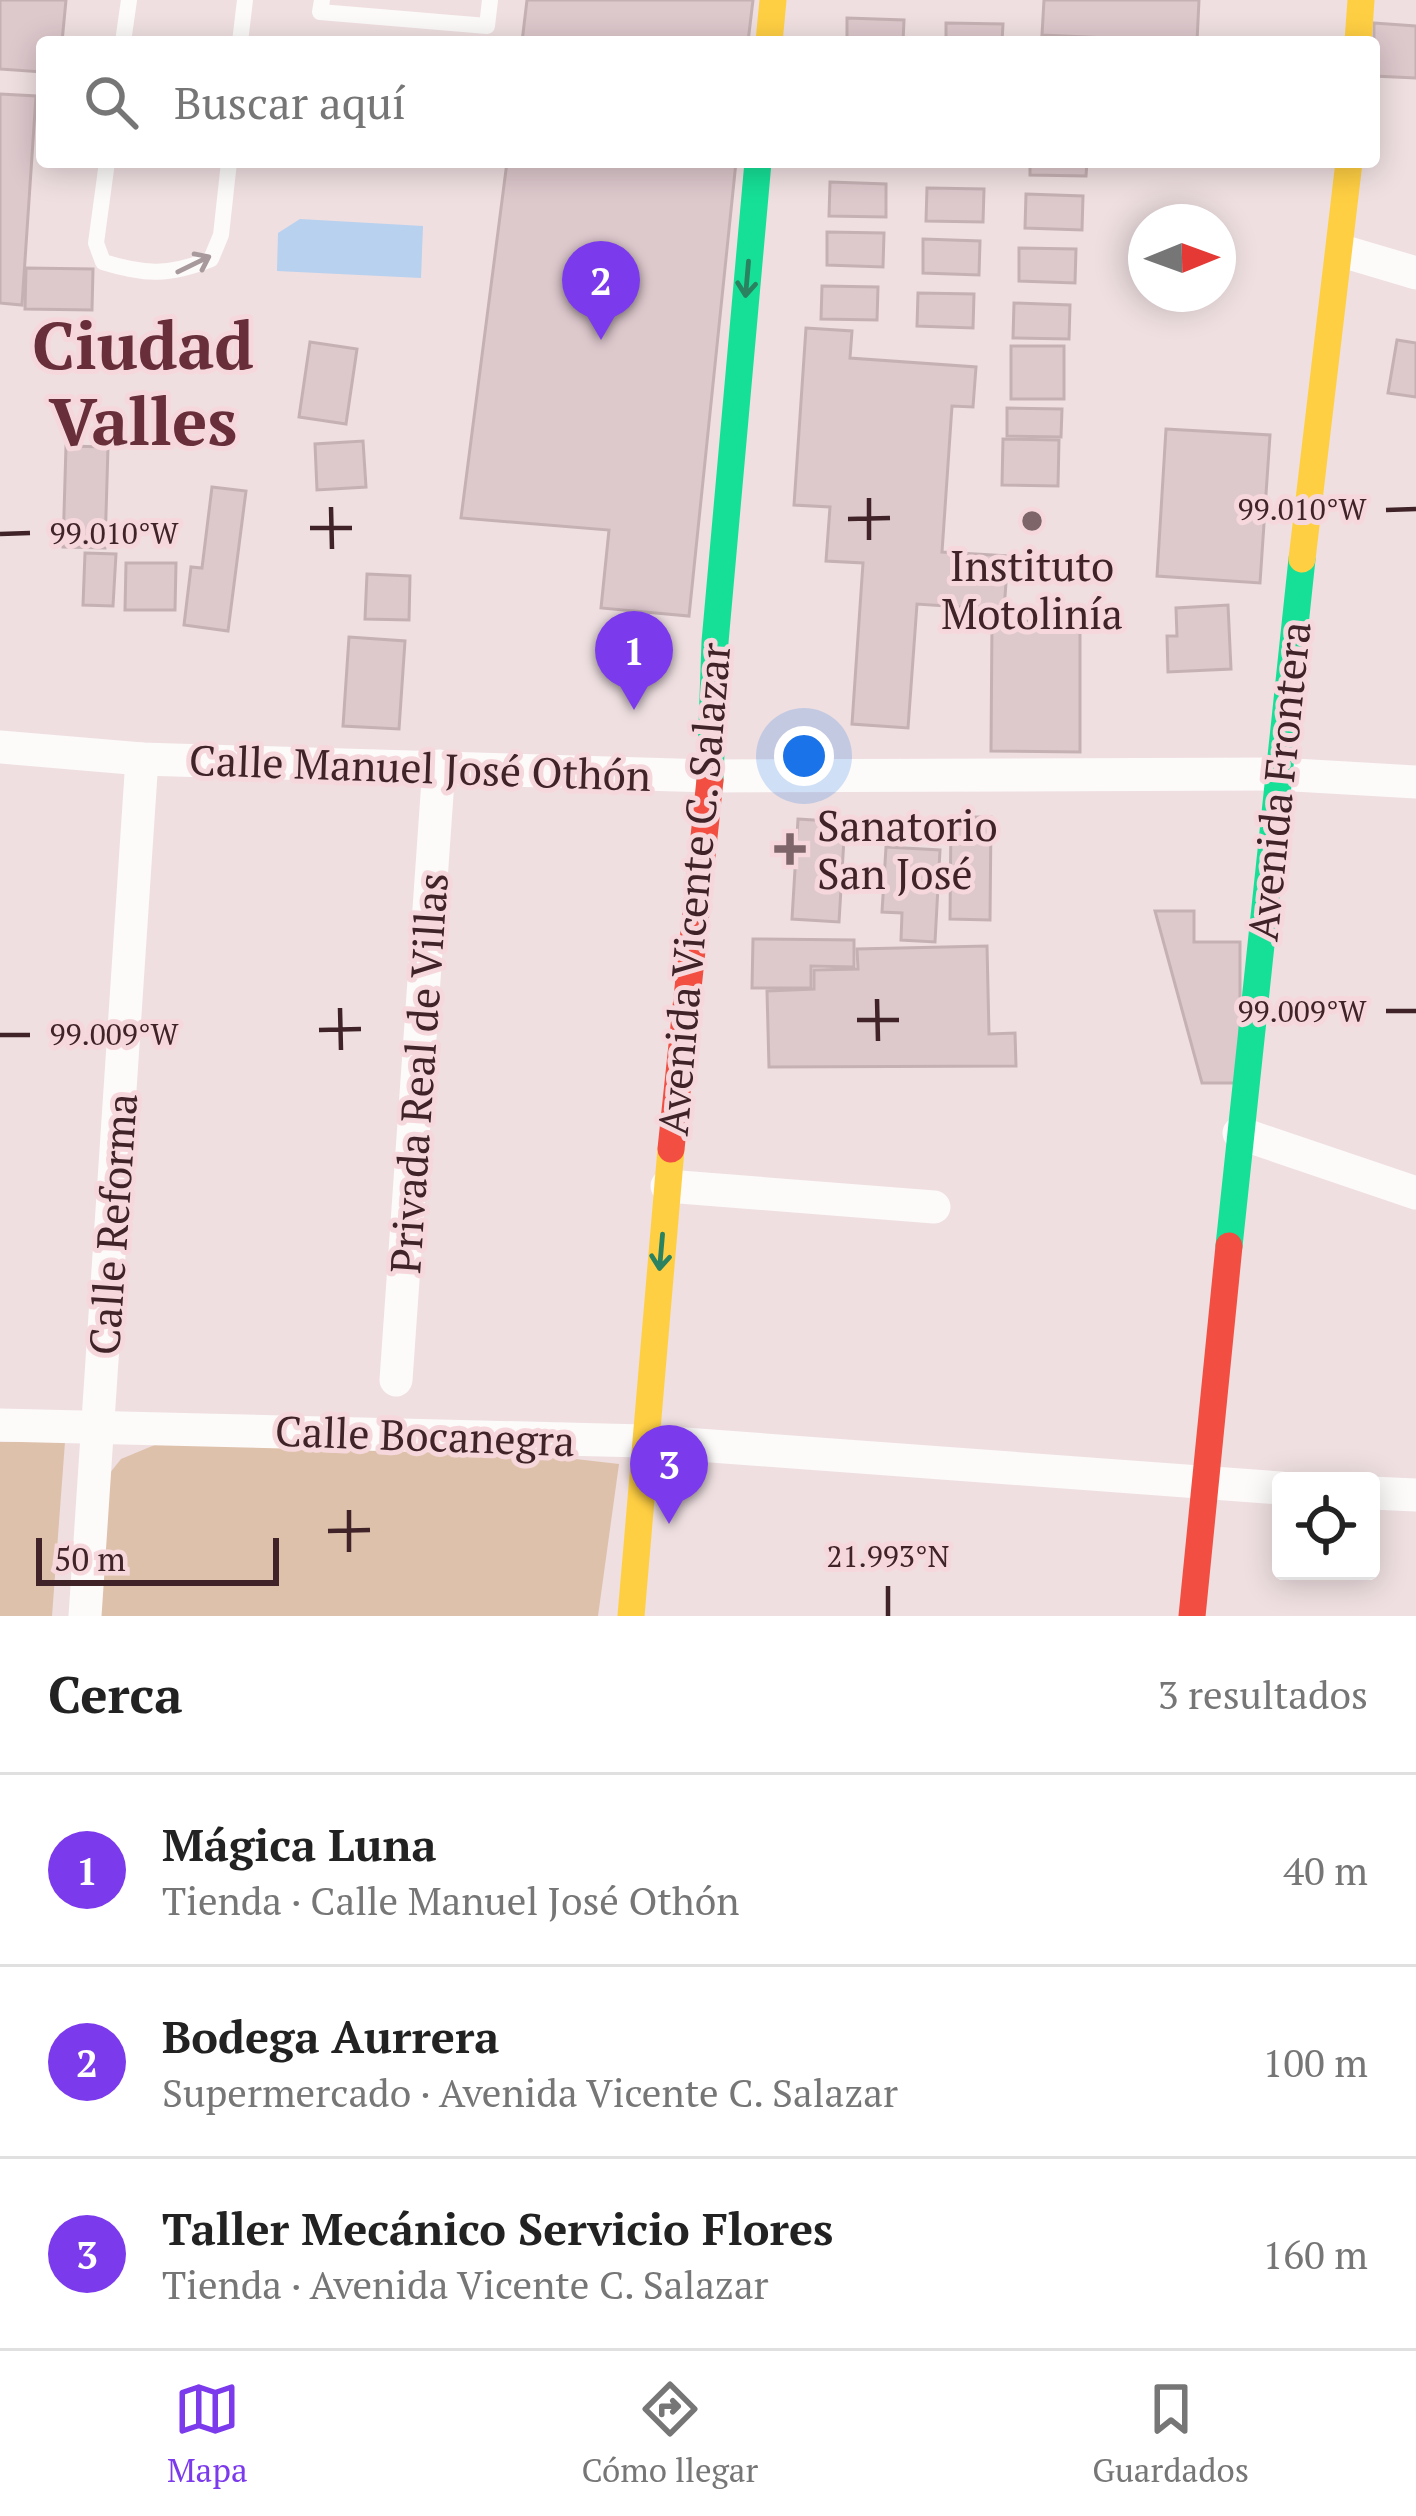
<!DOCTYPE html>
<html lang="es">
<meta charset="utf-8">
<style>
:root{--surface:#fff;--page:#f6f6f6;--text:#222;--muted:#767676;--line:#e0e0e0;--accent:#7c3aed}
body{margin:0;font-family:"PT Serif",serif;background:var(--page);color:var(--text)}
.controls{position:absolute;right:36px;bottom:36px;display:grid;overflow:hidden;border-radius:12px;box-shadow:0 6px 30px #0003}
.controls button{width:108px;height:108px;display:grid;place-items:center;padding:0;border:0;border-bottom:3px solid var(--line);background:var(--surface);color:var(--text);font:60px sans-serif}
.compass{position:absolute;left:1128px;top:204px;width:108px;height:108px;border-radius:50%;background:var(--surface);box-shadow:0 6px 30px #0003;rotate:89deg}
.scale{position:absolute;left:36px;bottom:30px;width:243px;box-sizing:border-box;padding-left:12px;border:6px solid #3f2328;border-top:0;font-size:33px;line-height:42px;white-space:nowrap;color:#3f2328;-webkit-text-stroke:9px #f6d8dc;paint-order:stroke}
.you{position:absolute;left:804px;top:756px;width:42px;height:42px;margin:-30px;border:9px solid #fff;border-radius:50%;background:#1a73e8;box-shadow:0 0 0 18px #1a73e833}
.badge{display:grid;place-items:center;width:78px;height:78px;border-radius:50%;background:var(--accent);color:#fff;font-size:39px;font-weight:700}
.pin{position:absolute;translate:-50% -99px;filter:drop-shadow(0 3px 6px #0008)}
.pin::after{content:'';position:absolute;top:63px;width:42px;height:36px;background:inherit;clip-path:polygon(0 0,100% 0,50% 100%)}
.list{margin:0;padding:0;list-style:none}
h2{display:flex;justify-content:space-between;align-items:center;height:156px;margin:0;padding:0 48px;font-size:51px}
h2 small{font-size:39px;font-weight:400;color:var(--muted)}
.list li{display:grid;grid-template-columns:78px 1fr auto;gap:36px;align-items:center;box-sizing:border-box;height:192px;padding:0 48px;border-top:3px solid var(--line)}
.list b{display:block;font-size:45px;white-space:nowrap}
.list p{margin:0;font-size:39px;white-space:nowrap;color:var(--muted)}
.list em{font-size:39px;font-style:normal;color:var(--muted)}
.icon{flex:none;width:66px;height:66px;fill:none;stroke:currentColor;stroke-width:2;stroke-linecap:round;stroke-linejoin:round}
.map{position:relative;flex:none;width:1416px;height:1616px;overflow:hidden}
.search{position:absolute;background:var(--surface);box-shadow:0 6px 30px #0003;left:36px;right:36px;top:36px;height:132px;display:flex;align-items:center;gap:30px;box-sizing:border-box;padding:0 42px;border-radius:12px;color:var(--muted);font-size:45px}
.sheet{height:732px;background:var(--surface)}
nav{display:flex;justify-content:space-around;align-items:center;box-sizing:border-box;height:168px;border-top:3px solid var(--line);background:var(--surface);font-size:33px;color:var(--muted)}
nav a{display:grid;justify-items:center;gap:6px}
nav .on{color:var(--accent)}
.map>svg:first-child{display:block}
.green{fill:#dec1ab}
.water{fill:#b8d1ee}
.building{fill:#ddc8cc;stroke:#c5b1b4;stroke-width:3}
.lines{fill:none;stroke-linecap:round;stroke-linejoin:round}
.lane{stroke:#fdfafa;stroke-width:16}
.street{stroke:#fdfafa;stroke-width:33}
.fast{stroke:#16e098;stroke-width:27}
.slow{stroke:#ffcf43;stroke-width:27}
.jam{stroke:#f24e42;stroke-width:27}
.oneway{stroke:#a8999c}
.oneway2{stroke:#2a8260}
.ticks{fill:none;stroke:#3f2328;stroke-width:4.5}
.poi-dot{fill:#7d6569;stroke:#f6d8dc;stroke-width:4.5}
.labels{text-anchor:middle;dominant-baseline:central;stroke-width:10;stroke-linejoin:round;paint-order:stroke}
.poi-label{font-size:42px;fill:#3f2328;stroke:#f6d8dc}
.street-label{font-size:42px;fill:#3f2328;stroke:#f6d8dc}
.town-label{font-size:66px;font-weight:bold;fill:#682e3a;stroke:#f6d8dc}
.ticks-label{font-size:30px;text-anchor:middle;fill:#3f2328;stroke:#f6d8dc;stroke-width:10;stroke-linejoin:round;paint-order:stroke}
</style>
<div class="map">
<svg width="1416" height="1616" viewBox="0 0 1416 1616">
<rect width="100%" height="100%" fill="#efdfe1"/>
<g class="green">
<polygon points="0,1442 65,1442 52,1616 0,1616"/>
<polygon points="157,1444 505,1451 619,1464 598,1616 94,1616 101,1484 121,1459"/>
</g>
<polygon class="water" points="300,219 423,226 421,278 277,271 278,233"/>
<g class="building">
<polygon points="0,0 66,0 62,42 42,42 42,72 0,69"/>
<polygon points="527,0 753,0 748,42 522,42"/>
<polygon points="1044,0 1199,0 1197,42 1042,35"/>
<polygon points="847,18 904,20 903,42 847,42"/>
<polygon points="946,23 1003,24 1002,42 946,42"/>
<polygon points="1374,23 1416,26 1416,78 1374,76"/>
<polygon points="0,94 36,96 22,305 0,303"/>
<polygon points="507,162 736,162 689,616 601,608 609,530 461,518"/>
<polygon points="1030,162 1087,162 1086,176 1030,175"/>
<polygon points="830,182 886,184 886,217 829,216"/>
<polygon points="927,188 984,189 983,222 926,221"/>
<polygon points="1026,194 1083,196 1082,230 1025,228"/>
<polygon points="827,232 884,233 883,267 827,265"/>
<polygon points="923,239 980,241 979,275 923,273"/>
<polygon points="1019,248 1076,249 1075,283 1019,281"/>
<polygon points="26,268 93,269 92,310 25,309"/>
<polygon points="822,286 878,287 877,320 821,319"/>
<polygon points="918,293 974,294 973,328 917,326"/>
<polygon points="1014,303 1070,305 1069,339 1013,338"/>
<polygon points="806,328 852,331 850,358 976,367 973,407 952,406 942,552 1008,556 1004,610 917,604 908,728 852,724 863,563 826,561 830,507 794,505"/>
<polygon points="1397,340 1416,343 1416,397 1388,393"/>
<polygon points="310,342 357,349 346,424 299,417"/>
<rect x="1011" y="346" width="53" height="53"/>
<polygon points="1007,408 1062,409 1061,437 1007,436"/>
<polygon points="1166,429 1270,435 1260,583 1157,576"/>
<polygon points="1003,439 1059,440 1058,486 1002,485"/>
<polygon points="363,441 366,487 317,490 315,444"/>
<polygon points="66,446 108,447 105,548 63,547"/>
<polygon points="212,487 246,491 228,631 184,625 191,567 202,568"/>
<polygon points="85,553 116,554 113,606 83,605"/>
<polygon points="126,563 176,563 175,610 125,610"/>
<polygon points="367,574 410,576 409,620 365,619"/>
<polygon points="1228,605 1231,669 1168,672 1167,636 1177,636 1176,608"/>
<polygon points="992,621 1080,621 1080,752 991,751"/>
<polygon points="349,637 405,641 399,729 343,726"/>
<polygon points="951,817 991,817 990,920 950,919"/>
<polygon points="798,819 845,822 839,922 792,919"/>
<polygon points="886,847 940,850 935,942 901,940 902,913 882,912"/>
<polygon points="1155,911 1194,911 1194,942 1240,942 1240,1083 1202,1083"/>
<polygon points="753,939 854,940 854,967 811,966 811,988 752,988"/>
<polygon points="987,946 989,1034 1015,1033 1016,1066 769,1067 767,991 814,989 814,970 858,969 857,949"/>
</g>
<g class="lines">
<g class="lane">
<polyline points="322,0 320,12 487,26 490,0"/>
<polyline points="123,42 129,0"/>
<polyline points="240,42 245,0"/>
<path d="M107,162l-11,81 7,19c42,13 66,14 108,-3l10,-24 8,-73"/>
</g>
<g class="street">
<polyline points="1342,251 1416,273"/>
<polyline points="0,747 142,759 710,776 1277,774 1416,782"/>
<polyline points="1239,1133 1416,1193"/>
<polyline points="667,1186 934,1207"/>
<polyline points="396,1380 439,766"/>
<polyline points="0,1425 644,1441 1281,1488"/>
<polyline points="1371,1493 1416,1495"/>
<polyline points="85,1616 142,759"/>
</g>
<g class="fast">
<polyline points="710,780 715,642 758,162"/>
<polyline points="1229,1246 1302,559"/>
</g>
<g class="slow">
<polyline points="769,42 773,0"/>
<polyline points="1358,42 1361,0"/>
<polyline points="1302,559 1349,162"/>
<polyline points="631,1616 671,1149"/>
</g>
<g class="jam">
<polyline points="671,1149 710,780"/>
<polyline points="1192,1616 1229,1246"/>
</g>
</g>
<defs><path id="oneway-shaft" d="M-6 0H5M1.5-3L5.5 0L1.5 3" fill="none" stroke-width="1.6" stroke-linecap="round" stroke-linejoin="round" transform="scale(3)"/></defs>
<use class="oneway" href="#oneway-shaft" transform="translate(194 264) rotate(-26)"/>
<g class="oneway2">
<use href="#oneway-shaft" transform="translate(747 279) rotate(95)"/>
<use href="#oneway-shaft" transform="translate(661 1252) rotate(95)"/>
</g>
<path class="ticks" d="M869,498v42M331,507l1,42M1386,510l30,-1M848,519l42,-1M310,528h42M0,534l30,-1M877,999l1,42M340,1008l1,42M1386,1011h30M857,1020h42M319,1030l42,-1M0,1035h30M349,1510v42M328,1531l42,-1M888,1586v30"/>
<g class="poi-dot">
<circle cx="1032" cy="521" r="12"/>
<path d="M784 831h12v12h12v12h-12v12h-12v-12h-12v-12h12z"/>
</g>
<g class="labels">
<g class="poi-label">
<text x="1032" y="565">Instituto<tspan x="1032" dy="48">Motolinía</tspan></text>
<text x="817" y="825" text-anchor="start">Sanatorio<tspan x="817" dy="48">San José</tspan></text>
</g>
<g class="street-label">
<text transform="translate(420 767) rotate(2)">Calle Manuel José Othón</text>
<text transform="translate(1278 781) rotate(-84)">Avenida Frontera</text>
<text transform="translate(693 889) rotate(-85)">Avenida Vicente C. Salazar</text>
<text transform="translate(418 1073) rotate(-86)">Privada Real de Villas</text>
<text transform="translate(112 1224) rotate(-86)">Calle Reforma</text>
<text transform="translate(425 1435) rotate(2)">Calle Bocanegra</text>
</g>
<g class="town-label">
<text x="143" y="344">Ciudad<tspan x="143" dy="76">Valles</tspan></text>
</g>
</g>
<g class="ticks-label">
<text x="1302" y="520">99.010°W</text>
<text x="114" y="544">99.010°W</text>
<text x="1302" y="1022">99.009°W</text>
<text x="114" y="1045">99.009°W</text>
<text x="888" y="1567">21.993°N</text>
</g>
</svg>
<div class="controls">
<button><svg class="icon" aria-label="locate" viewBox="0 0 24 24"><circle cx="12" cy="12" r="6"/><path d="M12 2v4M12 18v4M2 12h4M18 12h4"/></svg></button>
</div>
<svg class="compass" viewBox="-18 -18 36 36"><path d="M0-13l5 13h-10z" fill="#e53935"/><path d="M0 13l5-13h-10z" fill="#767676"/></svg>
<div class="scale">50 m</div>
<div class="you"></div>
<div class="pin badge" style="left:634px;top:710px">1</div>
<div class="pin badge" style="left:601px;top:340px">2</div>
<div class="pin badge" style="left:669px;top:1524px">3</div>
<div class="search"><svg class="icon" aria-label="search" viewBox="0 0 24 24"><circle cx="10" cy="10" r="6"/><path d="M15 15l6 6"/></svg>Buscar aquí</div>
</div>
<section class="sheet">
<h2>Cerca<small>3 resultados</small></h2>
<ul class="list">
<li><span class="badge">1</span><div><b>Mágica Luna</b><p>Tienda · Calle Manuel José Othón</p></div><em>40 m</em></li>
<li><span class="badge">2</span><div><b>Bodega Aurrera</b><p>Supermercado · Avenida Vicente C. Salazar</p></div><em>100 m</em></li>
<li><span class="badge">3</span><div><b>Taller Mecánico Servicio Flores</b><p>Tienda · Avenida Vicente C. Salazar</p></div><em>160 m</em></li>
</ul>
</section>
<nav>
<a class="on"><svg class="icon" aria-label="map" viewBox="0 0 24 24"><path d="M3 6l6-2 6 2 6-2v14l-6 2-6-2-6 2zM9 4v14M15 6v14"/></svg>Mapa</a>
<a><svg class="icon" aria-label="directions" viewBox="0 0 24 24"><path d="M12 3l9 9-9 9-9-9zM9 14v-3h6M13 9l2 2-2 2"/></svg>Cómo llegar</a>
<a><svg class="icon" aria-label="saved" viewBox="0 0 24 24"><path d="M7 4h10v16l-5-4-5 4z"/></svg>Guardados</a>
</nav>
